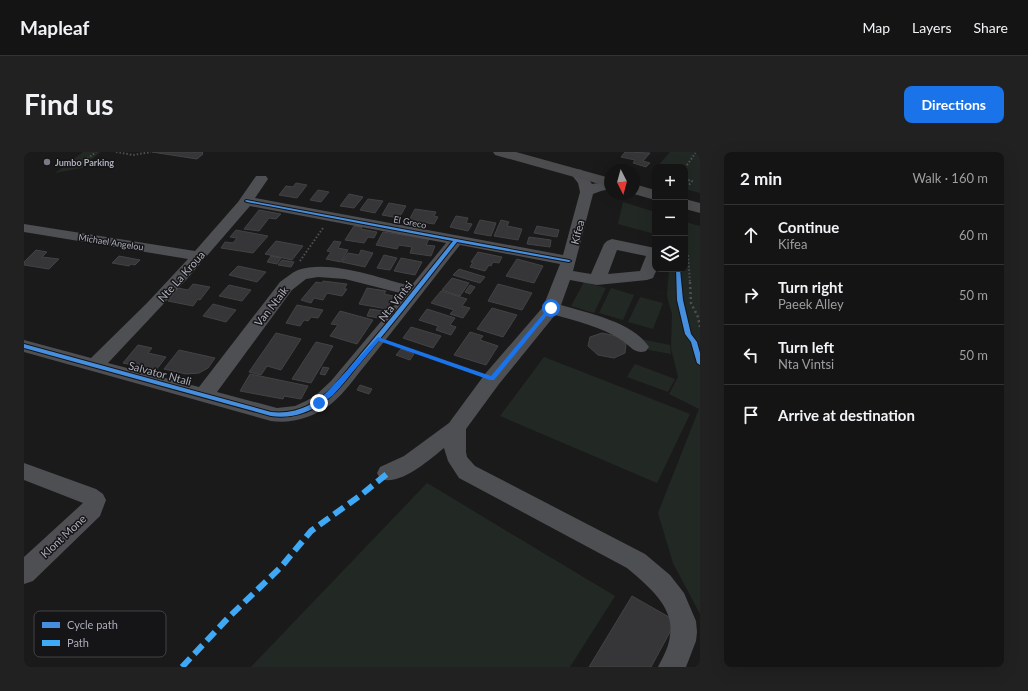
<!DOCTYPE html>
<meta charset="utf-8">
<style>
:root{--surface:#141414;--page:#212122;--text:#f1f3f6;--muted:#9d9ea0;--line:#333334;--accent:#1a73e8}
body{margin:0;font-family:Lato,sans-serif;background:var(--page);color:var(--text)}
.controls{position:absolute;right:12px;top:12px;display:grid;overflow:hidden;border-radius:8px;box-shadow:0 4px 16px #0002}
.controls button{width:36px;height:36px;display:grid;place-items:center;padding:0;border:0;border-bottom:1px solid var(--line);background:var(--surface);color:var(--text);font:20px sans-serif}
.compass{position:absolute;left:580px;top:12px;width:36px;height:36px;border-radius:50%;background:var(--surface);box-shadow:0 4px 16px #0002;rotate:174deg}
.stop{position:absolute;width:12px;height:12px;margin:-9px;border:3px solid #1a73e8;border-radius:50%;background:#fff}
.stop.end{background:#1a73e8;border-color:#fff;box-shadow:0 1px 4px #0008}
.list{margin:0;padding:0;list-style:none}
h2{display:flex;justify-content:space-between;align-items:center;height:52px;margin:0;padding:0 16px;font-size:17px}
h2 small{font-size:13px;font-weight:400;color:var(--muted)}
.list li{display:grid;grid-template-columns:26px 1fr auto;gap:12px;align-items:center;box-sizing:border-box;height:60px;padding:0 16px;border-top:1px solid var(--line)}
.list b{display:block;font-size:15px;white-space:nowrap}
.list p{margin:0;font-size:13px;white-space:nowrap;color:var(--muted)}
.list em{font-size:13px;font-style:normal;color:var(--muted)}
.icon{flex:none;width:22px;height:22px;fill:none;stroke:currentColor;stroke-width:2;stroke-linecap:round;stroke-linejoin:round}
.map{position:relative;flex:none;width:676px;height:515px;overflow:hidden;border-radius:8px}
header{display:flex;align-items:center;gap:24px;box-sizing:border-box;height:56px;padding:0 20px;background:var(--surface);border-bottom:1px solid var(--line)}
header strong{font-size:19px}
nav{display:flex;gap:22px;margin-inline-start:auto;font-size:14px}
.intro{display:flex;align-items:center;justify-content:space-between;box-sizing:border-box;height:96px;padding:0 24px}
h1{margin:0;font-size:28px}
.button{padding:10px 18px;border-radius:8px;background:var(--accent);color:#fff;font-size:14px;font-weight:700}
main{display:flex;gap:24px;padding:0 24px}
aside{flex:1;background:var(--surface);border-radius:8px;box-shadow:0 4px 16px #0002}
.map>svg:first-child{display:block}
.green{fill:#222924}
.building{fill:#363638;stroke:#434346}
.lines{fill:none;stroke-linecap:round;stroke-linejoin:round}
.path-far1{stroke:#505054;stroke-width:2;stroke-dasharray:1.5 2;stroke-linecap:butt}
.path{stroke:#505054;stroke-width:2.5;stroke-dasharray:2 3;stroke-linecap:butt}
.minor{fill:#4e4f53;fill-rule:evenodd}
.major{fill:#4c4c4f;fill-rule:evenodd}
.quiet{stroke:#3fa9f5;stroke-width:6;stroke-dasharray:12 6;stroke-linecap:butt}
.cycleway-casing{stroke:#151416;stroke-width:2}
.cycleway{fill:#468fdf;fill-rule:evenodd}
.route{fill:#1a73e8}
.poi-dot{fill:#797a82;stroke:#151416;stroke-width:1.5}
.labels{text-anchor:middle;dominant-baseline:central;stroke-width:3;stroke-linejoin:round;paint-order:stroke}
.far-poi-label{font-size:9px;font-weight:bold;fill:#acaeba;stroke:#151416;text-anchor:start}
.far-street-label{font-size:9px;fill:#acaeba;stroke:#151416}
.street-label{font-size:11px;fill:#acaeba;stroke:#151416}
.key{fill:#151416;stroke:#424247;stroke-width:1}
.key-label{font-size:11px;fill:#acaeba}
</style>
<header>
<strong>Mapleaf</strong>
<nav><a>Map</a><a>Layers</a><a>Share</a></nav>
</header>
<div class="intro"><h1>Find us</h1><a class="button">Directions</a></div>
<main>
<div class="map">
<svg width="676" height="515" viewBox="0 0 676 515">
<rect width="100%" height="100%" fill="#1a1a1a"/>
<g class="green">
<polygon points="59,0 76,0 58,16 31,21"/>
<polygon points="646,0 676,0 676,41 661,37 661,15 633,15"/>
<polygon points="599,50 631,60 631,82 594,72"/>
<polygon points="661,70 676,74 676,462 649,411 634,361 675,257 645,242 654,225 647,196 648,162 643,144 645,117 661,117"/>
<polygon points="560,130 582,136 570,161 547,154"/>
<polygon points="587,136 610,143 599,168 575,161"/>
<polygon points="616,145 639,151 629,177 604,170"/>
<polygon points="612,186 646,193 647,202 625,198"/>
<polygon points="520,205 666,262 633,331 476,264"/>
<polygon points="611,212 651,227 644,240 603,225"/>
<polygon points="403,331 591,444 546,515 227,515"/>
</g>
<g class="building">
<polygon points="128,0 179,0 178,1 179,2 173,7"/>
<polygon points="601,0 626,1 619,9 626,11 622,15 609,11 611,8 597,5"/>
<polygon points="272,31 283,33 273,46 255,43 262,34 269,35"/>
<polygon points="294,38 305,40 297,50 286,48"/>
<polygon points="325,42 339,45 330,56 316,54"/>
<polygon points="344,47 359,49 351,61 336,58"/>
<polygon points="365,51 382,54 375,66 358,63"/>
<polygon points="391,57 412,60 410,64 414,65 410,72 385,68"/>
<polygon points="235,58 257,62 252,67 245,66 235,79 220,77"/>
<polygon points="432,64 444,66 442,71 448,72 444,79 426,75"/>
<polygon points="456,68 472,71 467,84 450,81"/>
<polygon points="477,68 485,70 483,74 498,77 494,88 470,84"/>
<polygon points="330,74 338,75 337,77 353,80 350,86 344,85 340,91 321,88"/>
<polygon points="513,74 535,78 533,85 510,81"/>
<polygon points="212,78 244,84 229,101 197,96 201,90 209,91 213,86 206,85"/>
<polygon points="359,80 405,87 402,93 411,94 407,104 386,101 388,95 375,93 373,97 352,93"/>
<polygon points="505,85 527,88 526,95 503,92"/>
<polygon points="252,89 279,94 268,108 241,102"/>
<polygon points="310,89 317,90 314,96 324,98 317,110 302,107 307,100 303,99"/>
<polygon points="12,98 23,100 18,105 35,107 25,117 0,113 0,110"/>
<polygon points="337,98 349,101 341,115 318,110 324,101 335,103"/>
<polygon points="454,100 478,105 475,111 469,110 467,114 465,113 461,119 446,115 449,110 447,110"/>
<polygon points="360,103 373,106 366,118 353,116"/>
<polygon points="95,104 116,108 111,113 107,112 105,114 88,111"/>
<polygon points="247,104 257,106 253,112 243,110"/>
<polygon points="377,106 398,110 391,123 370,119"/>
<polygon points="493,107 519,114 510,131 482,124"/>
<polygon points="258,108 270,110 267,115 254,113"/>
<polygon points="214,114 242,120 233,130 205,123"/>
<polygon points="435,117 461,125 456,131 429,123"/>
<polygon points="428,126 445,131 436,144 418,138"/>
<polygon points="299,129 323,132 320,137 323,137 318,144 303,141 299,148 290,146 287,151 277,148 292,130 298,131"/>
<polygon points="169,132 186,135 176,148 174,147 169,154 144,149 154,136 164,138"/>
<polygon points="474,132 508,141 498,158 464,149"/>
<polygon points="205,133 227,138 218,149 195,144"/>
<polygon points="446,133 451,135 446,142 441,140"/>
<polygon points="343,136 362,139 360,142 369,144 363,157 335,152"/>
<polygon points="417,139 443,147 438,154 446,156 439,166 426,162 430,158 407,151"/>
<polygon points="189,152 212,158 202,170 179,164"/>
<polygon points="273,153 299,158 294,166 287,165 284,169 280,168 276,174 262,171"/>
<polygon points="468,156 493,163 479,185 453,177"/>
<polygon points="346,157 359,159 355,166 343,164"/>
<polygon points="403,157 431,166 426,173 432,175 427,183 412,178 414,174 395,168"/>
<polygon points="316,159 349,168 333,192 306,184 314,173 307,172"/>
<polygon points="387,175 417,184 409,196 379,186"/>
<polygon points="446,180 459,184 456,188 474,194 462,213 430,203"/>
<polygon points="252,181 277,187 257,218 243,214 237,223 225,220"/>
<polygon points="578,181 592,184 602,192 601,201 590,206 574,203 564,194 566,185"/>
<polygon points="292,190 309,194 287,231 268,227"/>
<polygon points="114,193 128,196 124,201 142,205 132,218 99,211"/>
<polygon points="377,197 390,202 386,208 372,203"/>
<polygon points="155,198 191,206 184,216 175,221 162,222 140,217"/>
<polygon points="299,215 305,216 301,223 296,222"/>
<polygon points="226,222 284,234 277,247 260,244 259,247 216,239"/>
<polygon points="336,233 348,237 345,242 333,238"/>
<polygon points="608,444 652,469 627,515 565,515"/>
</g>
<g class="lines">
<g class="path-far1">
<polyline points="92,0 109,3 127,0"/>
<polyline points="55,13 72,0"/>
<polyline points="661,16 672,0"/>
<polyline points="661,27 668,29 666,32 661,31"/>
<polyline points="661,97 664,104 666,131"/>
<polyline points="276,109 299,76"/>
</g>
<g class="path">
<polyline points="666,130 667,151 674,165 676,175"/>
<polyline points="369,192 453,221"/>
</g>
<g class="minor">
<path d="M553,17l5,1 10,14 18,-3v8l-9,2 -8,3 -20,77 18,3 13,-30 3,-3 5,-2 43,9v21h2l-4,9 -6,2 -50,5 -27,-5 -9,25c27,8 72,17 88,42l-3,4c-12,4 -16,-6 -26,-12 -19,-12 -44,-18 -65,-24l-56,69 -33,45v23l1,5 8,9 170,88 25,21 14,18 12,28 1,11 -1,9 -10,26h-28c5,-10 11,-20 12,-32 5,-28 -23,-50 -43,-67l-168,-90 -11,-17 -4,-13c-15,12 -43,38 -64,31l-3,-6 3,-6 24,-11 45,-33 36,-49 58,-67 17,-43 -100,-19c-31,39 -61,79 -93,118 -11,13 -22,30 -36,41 -17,13 -39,20 -60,17l-247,-69v-12l67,18 56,-55 41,-44 -164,-27v-8l171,27 43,-49 18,-26h10l2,3 -13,19 308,57 17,-63 -2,-9 -8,-10 2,-3zM226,54l196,37 -35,43c-32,-8 -81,-27 -113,-16 -7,3 -12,8 -18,12l-81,105 -91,-24 78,-83zM593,98l29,6 -6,15 -32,3zM294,125l27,2 59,15 -73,87 -15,14 -10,6 -11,5 -18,2 -60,-16 75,-102 14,-11z"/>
<polygon points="0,311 72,337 79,342 82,348 76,364 9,429 0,432 0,405 59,351 0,328"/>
</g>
<g class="major">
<polygon points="469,0 492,0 586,26 586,35 471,3"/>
<polygon points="610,32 631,38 631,48 610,42"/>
<polygon points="661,47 676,51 676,61 661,57"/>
</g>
<polyline class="quiet" points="158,515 204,466 257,415 287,379 337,343 364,321"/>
<g class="cycleway-casing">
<g id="cycleway">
<path d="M222,48l323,60 2,1 -2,1 -112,-20c-31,39 -62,80 -95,118 -12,14 -22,30 -37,41 -15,12 -35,18 -54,15l-247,-68v-4l247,68c26,3 47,-9 64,-27l56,-67 62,-77 -206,-39 -2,-1z"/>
<polygon points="652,117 656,117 659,148 667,182 673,190 676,201 676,213 673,211 667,190 661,182 653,148"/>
</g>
</g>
<use href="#cycleway" class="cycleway"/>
</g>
<polygon class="route" points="525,155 529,156 470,228 466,228 355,189 309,243 297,252 295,253 291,251 304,239 354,185 467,224"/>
<circle class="poi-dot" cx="23" cy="10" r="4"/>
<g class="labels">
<g class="far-poi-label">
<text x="31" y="10">Jumbo Parking</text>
</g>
<g class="far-street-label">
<text transform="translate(386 70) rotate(11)">El Greco</text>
<text transform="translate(87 90) rotate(9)">Michael Angelou</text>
</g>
<g class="street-label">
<text transform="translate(553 80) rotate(-75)">Kifea</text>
<text transform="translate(157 124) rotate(-48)">Nte La Kroua</text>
<text transform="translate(371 149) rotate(-52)">Nta Vintsi</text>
<text transform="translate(247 154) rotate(-52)">Van Ntaik</text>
<text transform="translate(136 221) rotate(15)">Salvator Ntali</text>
<text transform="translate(39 384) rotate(-43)">Klont Mone</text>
</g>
</g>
<rect x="10" y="459" width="132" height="46" rx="6" class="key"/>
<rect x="18" y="470" width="18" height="6" fill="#468fdf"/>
<rect x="18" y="488" width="18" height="6" fill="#3fa9f5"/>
<g class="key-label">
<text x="43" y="477">Cycle path</text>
<text x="43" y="495">Path</text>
</g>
</svg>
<div class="controls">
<button>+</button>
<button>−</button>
<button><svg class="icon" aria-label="layers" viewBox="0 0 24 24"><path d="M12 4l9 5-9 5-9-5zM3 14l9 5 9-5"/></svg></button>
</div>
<svg class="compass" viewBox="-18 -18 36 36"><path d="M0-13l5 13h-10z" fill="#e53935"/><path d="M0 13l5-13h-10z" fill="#9d9ea0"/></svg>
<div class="stop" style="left:527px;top:156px"></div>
<div class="stop end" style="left:295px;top:251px"></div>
</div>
<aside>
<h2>2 min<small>Walk · 160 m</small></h2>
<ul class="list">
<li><svg class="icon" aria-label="ahead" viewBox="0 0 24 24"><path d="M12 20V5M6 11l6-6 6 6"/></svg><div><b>Continue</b><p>Kifea</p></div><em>60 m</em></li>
<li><svg class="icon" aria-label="right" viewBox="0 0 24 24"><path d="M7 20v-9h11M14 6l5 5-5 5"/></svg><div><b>Turn right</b><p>Paeek Alley</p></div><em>50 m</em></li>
<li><svg class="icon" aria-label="left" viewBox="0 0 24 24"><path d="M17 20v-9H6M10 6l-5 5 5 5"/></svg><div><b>Turn left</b><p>Nta Vintsi</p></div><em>50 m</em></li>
<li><svg class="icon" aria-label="arrive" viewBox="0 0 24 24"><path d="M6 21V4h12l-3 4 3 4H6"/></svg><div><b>Arrive at destination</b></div></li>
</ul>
</aside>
</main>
